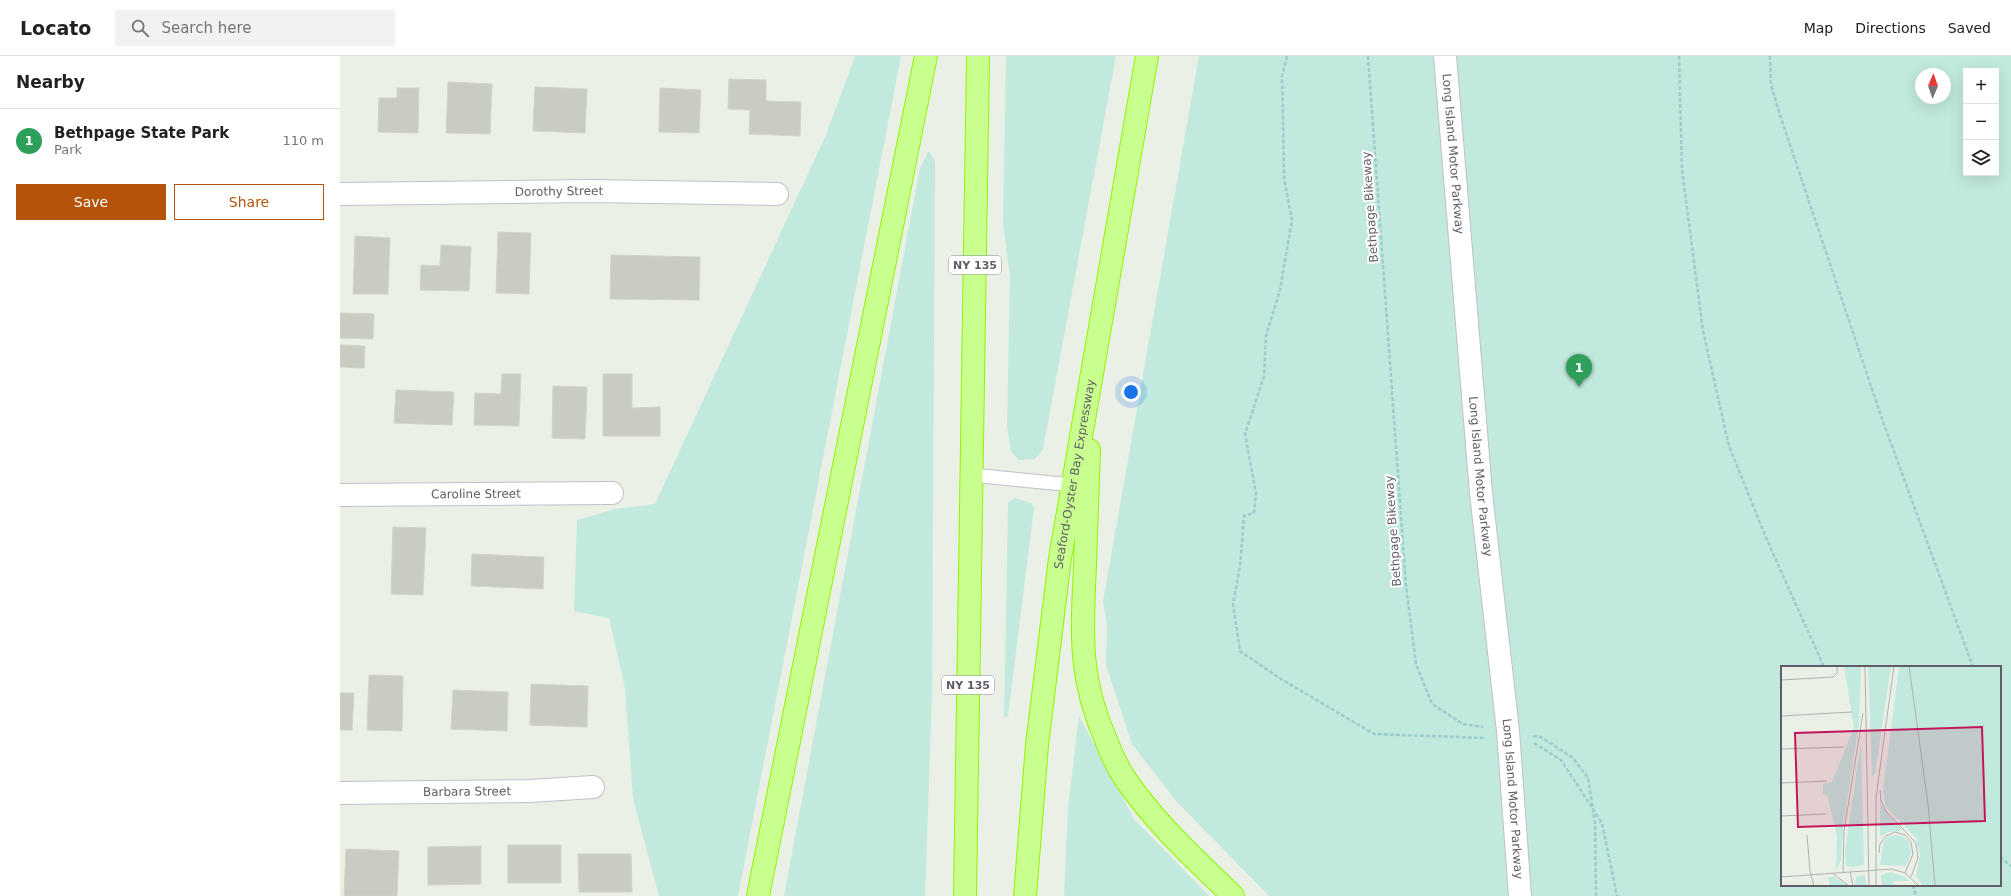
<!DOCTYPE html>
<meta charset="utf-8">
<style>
:root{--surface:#fff;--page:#f2f2f2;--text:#202124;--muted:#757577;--line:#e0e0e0;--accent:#b45309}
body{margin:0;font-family:"DejaVu Sans",sans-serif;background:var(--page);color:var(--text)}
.controls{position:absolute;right:12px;top:12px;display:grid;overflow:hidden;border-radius:0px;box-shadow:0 4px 16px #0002}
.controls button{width:36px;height:36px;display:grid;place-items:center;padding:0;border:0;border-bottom:1px solid var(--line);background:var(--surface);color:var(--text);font:20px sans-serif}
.compass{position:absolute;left:1575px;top:12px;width:36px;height:36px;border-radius:50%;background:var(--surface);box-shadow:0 4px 16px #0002;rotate:2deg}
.you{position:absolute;left:791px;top:336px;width:14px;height:14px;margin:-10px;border:3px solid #fff;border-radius:50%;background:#1a73e8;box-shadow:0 0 0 6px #1a73e833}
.badge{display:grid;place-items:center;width:26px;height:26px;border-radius:50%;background:var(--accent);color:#fff;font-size:13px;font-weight:700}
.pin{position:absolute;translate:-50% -33px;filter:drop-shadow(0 1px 2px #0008)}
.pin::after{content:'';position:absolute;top:21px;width:14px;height:12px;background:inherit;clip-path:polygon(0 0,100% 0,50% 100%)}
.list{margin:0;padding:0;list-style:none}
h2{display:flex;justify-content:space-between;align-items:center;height:52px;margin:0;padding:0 16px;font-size:17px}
h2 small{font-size:13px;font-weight:400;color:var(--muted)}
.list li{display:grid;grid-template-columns:26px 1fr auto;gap:12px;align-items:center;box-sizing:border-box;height:64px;padding:0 16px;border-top:1px solid var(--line)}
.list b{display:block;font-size:15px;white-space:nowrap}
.list p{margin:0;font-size:13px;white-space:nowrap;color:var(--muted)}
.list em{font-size:13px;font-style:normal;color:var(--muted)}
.actions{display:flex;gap:8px;padding:12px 16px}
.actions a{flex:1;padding:9px 0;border:1px solid var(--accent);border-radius:0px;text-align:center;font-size:14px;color:var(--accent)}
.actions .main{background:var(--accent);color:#fff}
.icon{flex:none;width:22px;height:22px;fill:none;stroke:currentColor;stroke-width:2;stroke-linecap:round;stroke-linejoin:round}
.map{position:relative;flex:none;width:1671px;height:840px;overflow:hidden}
header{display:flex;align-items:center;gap:24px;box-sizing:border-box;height:56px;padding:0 20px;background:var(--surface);border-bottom:1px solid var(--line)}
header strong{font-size:19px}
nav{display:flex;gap:22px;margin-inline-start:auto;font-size:14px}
.search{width:280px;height:36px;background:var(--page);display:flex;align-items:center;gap:10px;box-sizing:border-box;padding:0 14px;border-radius:0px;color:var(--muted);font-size:15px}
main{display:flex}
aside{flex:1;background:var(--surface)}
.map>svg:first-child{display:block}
.green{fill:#c1e9de;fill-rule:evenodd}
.building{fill:#c8ccc2;stroke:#ced6c3}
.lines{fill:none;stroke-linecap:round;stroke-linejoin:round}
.lane-casing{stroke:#c2bfc7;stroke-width:15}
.street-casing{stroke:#c2bfc7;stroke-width:24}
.highway-casing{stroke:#8ff600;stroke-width:24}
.path{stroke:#9bcdce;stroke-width:2.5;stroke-dasharray:4 2;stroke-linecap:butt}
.lane{stroke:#fff;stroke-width:13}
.street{stroke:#fff;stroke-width:22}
.highway{stroke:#c9ff8e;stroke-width:22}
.labels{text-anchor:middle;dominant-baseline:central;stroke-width:4;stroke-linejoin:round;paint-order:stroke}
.shield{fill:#fff;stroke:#908e95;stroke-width:1}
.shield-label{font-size:11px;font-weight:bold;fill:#605d67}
.street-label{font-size:12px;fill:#605d67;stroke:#fff}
.inset-road{fill:none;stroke:#afb1af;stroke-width:1}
.view{fill:#c2185b;fill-opacity:0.15;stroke:#c2185b;stroke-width:2}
.inset-edge{fill:none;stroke:#605d67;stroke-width:2}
</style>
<header>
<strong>Locato</strong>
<div class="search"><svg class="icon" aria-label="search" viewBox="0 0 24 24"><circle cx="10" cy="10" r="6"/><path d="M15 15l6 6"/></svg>Search here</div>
<nav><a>Map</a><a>Directions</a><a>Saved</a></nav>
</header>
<main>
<aside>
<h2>Nearby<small></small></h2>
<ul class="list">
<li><span class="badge" style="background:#2e9e5b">1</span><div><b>Bethpage State Park</b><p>Park</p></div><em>110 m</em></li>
</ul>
<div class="actions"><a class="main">Save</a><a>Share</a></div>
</aside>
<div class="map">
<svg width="1671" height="840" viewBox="0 0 1671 840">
<rect width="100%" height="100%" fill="#ebf0e6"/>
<g class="green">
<polygon points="515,0 561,0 398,840 319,840 293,743 285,632 269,562 234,555 237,464 275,453 315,448 486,79"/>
<polygon points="666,0 776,0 703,393 695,403 678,404 671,395 667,371 670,220 663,167"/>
<path d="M859,0h812v840h-742l-92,-94 -45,-58 -26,-79 1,-41 -4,-22zM1626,15h30v102h-30zM1581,18h24v24h-24zM1442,611h218v218h-218z"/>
<polygon points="589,95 595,106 592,641 585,840 444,840 580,112"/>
<polygon points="675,442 691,447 694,452 668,660 664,662 668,447"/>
<polygon points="739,660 794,763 869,840 724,840 728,752"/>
</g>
<g class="building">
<polygon points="389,23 426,24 426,45 461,46 460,80 409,78 410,54 388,53"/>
<polygon points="108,26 152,28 150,78 106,77"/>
<polygon points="195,31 247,33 245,77 193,75"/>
<polygon points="57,32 79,32 78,77 38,76 39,42 57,42"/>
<polygon points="320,32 361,34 359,77 319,76"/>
<polygon points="158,176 191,177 189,238 156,237"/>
<polygon points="15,180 50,182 48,238 13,238"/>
<polygon points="101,189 131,191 129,235 80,234 81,209 100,210"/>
<polygon points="271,199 360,201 359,244 270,243"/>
<polygon points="0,257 34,258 33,283 0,282"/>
<polygon points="0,289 25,290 24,312 0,311"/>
<polygon points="162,318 181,318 179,370 134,369 135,337 161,338"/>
<polygon points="263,318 292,318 292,352 320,351 320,380 263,380"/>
<polygon points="213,330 247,331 245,383 212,382"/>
<polygon points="56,334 114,336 112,369 54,367"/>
<polygon points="53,471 86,472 83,539 51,538"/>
<polygon points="132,498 204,501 203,533 131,530"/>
<polygon points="29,619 63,620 62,675 27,674"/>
<polygon points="191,628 248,630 247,671 190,669"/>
<polygon points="113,634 168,636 167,675 111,673"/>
<polygon points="0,637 14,637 12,674 0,674"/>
<rect x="168" y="789" width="53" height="38"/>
<polygon points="141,790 141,828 88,829 88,791"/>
<polygon points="6,793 59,795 57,840 4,840"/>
<polygon points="238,798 291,798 292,836 239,836"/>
</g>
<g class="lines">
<g class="lane-casing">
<polyline id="lane" points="632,419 732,429"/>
</g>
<g class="street-casing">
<g id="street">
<path id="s1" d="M1105,0l36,437 27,238 12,165"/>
<path id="s2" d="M0,138l250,-3 187,3"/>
<path id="s3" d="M0,439l272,-2"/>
<path id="s4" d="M0,737l190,-2 63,-4"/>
</g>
</g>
<g class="highway-casing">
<g id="highway">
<path d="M749,394c-1,38 -3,76 -4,115 -3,67 -7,112 21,175 5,14 12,28 20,40 30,44 69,79 107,116"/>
<polyline points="418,840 586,0"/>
<polyline points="625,840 638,0"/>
<path id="s5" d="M685,840l12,-151 23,-187 87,-502"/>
</g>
</g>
<g class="path">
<polyline points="947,0 942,20 943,63 944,122 952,164 940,234 926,280 924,320 905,378 916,437 914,457 904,460 900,510 893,548 900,595 941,623 1034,678 1144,682"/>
<polyline points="1028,0 1066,530 1076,608 1092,648 1123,668 1143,671"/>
<polyline points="1339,0 1342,114 1363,275 1389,390 1427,484 1484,611"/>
<polyline points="1430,0 1431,29 1439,56 1541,360 1633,611"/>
<polyline points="1193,680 1201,681 1233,702 1248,722 1255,767 1256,840"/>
<polyline points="1194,687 1221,704 1262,767 1277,840"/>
<polyline points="1660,801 1671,810"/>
<polyline points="1573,829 1576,840"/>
</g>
<use href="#lane" class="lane"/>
<use href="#street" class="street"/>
<use href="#highway" class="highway"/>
</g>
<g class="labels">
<g class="shield">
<rect x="609" y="200" width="52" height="18" rx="3"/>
<rect x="602" y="620" width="52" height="18" rx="3"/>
</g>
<g class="shield-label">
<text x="635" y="209">NY 135</text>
<text x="628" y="629">NY 135</text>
</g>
<g class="street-label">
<text stroke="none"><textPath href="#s1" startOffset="98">Long Island Motor Parkway</textPath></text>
<text stroke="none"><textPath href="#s2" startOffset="219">Dorothy Street</textPath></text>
<text transform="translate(1030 151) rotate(-94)">Bethpage Bikeway</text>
<text stroke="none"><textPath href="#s5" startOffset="425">Seaford-Oyster Bay Expressway</textPath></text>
<text stroke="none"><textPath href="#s1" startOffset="422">Long Island Motor Parkway</textPath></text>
<text stroke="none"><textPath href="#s3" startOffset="136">Caroline Street</textPath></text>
<text transform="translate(1053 475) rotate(-94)">Bethpage Bikeway</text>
<text stroke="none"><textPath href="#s4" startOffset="127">Barbara Street</textPath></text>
<text stroke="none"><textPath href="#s1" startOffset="746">Long Island Motor Parkway</textPath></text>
</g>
</g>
<g transform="translate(1441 610)">
<rect width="220" height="220" fill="#ebf0e6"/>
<path d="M63,0h17l-2,58 -16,104 -2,33 -5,8 1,-33 -10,-41 -4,-1v-10l9,-2 22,-55zM87,0h23l-16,108 -3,2zM118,0h102v220h-78l-7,-10 4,-21 -4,-17 -30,-31 -3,-16zM80,75l3,124 -13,2 -5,-1 -1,-15zM99,138l21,25 -1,2 -12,1 -8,5zM114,169l8,2 6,5 2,10 -5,14 -26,-1 3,-21 4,-7zM110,206l14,5 5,4h-16l-1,5h-11l-1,-11zM84,209l1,11h-11l1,-10zM52,210l14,10h-17l-2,-8z" fill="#c1e9de"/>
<path class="inset-road" d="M84,0l4,220M128,0l19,138 7,82M0,14l52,-3 4,-4v-7M0,50l71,-4M0,83l63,-2M0,117l46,-2M99,124l1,11 5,10 30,32 2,15 -7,19M0,150l45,-2M26,169l3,36 4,15M98,187l1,-9 6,-8 9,-4 10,3 6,7 2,12 -8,19M69,205l3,15M62,206l1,-41 19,-118M51,207l17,13M0,211l111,-8 13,4 14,13M95,220v-89l18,-131"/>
<path class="view" d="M201,61l3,94 -187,6 -3,-94z"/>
<rect width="220" height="220" class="inset-edge"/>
</g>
</svg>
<div class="controls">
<button>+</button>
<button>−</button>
<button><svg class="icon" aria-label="layers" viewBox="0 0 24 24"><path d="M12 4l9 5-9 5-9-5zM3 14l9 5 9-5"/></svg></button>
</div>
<svg class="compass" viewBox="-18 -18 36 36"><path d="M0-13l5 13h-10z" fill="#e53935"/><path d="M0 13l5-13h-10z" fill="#757577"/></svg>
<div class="you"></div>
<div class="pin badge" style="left:1239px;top:331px;background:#2e9e5b">1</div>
</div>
</main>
